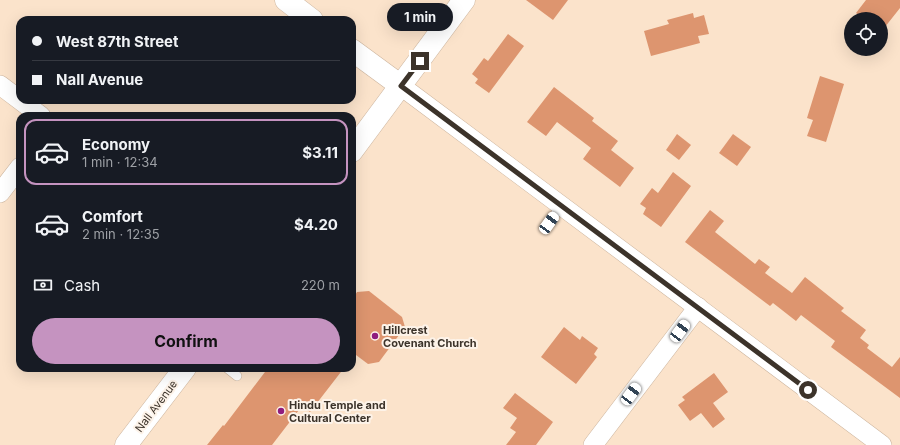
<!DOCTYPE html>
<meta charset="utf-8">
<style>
body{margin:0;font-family:Inter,sans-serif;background:#242831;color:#f1f3f6;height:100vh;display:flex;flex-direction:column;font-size:15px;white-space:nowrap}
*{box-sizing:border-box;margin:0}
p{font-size:13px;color:#9ea1a6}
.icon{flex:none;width:22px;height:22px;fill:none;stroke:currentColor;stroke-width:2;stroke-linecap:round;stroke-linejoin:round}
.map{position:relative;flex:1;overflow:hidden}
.side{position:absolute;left:16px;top:112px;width:340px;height:260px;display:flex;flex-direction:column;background:#171b24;border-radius:12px;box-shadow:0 4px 16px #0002}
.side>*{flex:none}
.guide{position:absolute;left:16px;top:16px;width:340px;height:88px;border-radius:12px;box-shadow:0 4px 16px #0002;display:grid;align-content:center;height:88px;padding:0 16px;background:#171b24}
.fabs{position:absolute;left:844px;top:12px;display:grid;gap:8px}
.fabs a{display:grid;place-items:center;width:44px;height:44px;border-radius:50%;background:#171b24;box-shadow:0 4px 16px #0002;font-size:20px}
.end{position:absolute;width:18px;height:18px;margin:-9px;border:5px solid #3c332a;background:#fff;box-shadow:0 0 0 2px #fff}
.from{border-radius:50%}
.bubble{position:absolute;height:28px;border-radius:14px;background:#171b24;box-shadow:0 4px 16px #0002;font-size:13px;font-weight:700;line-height:28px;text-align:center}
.car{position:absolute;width:12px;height:24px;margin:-12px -6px;border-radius:5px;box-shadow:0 0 3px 1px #0007;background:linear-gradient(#fff 24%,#345 0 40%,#fff 0 76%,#345 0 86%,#fff 0)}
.guide b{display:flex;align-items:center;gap:14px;height:38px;font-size:15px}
.guide b+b{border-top:1px solid #363941}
.guide i{width:10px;height:10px;background:#f1f3f6}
ul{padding:7px 0 0;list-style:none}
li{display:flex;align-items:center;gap:12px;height:66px;margin:0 8px 6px;padding:0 8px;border:2px solid transparent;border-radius:12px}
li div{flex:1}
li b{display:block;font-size:15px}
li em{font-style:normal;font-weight:700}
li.active{border-color:#c593c0}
li>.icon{width:36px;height:36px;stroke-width:1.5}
.pay{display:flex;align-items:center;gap:10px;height:44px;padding:0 16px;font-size:15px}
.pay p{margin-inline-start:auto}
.action{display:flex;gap:8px;margin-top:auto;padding:8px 16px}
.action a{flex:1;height:46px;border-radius:24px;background:#c593c0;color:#111;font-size:16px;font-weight:700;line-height:46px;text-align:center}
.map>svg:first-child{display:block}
.building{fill:#dd956f}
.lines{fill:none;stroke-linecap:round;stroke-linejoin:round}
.service-casing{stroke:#cdb59e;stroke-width:10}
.minor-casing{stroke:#cdb59e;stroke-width:20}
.tertiary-casing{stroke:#cdb59e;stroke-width:23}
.secondary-casing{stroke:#cdb59e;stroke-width:23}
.service{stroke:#fff;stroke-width:9}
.minor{stroke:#fff;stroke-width:19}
.tertiary{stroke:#fff;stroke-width:22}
.secondary{stroke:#fff;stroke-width:22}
.route{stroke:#3c332a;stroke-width:5}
.poi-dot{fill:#8f1d7e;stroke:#fdf3e9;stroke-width:1.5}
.labels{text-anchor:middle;stroke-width:4;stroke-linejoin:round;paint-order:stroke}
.poi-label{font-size:11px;font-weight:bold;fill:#3c332a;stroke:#fdf3e9;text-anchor:start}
.street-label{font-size:11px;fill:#3c332a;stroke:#fdf3e9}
</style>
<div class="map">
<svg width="900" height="445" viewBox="0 0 900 445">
<rect width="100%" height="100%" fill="#fbe3cb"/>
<!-- building -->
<g class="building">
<path d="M526,0H568L553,20Z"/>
<path d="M866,0H900V8L881,32V19H864L856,13Z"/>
<path d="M693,13L694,18L704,15L709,34L698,36L700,43L651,56L644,31L669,24L667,20Z"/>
<path d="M508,34L524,46L489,93L475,83L478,79L472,74L484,58L488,61Z"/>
<path d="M820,76L844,84L826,142L807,136L813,120L807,118Z"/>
<path d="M554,87L594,118L592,121L618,141L611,150L634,168L620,187L583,159L591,148L557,122L546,136L527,122Z"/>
<path d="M677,134L691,145L679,160L666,150Z"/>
<path d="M733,134L751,147L737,166L719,153Z"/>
<path d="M673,172L691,186L661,227L643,214L646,208L640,204L652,188L658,193Z"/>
<path d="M710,210L724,221L715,232L755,264L759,259L770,267L765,273L792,293L805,277L844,308L841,311L866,330L860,338L869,345L867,348L892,367L900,357V398L831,347L835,341L801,315L796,321L773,303L770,306L685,242Z"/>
<path d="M369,291L402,317L405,327L379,362L368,364L352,352V300L357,292Z"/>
<path d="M564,327L580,340L582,336L598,348L594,354L597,357L576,384L541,357Z"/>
<path d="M268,368H344L310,412L302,406L272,445H207L223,425L224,426Z"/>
<path d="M714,373L728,392L713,403L725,419L713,428L701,413L690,421L678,405L685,400L682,397Z"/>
<path d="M515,393L553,422L536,445H506L516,432L510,428L517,418L503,408Z"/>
</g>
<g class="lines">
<defs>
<g id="service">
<path d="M549,223L561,206"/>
<path d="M227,368L237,376"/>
</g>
<g id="minor">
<path d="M0,85L41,116"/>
<path d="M401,86L882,445"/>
<path d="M0,193L20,167"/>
<path d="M593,445L698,307"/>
</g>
<g id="tertiary">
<path d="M286,0L312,20"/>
<path d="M352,50L401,86"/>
</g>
<g id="secondary">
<path d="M352,151L464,0"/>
<path d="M126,445L185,368"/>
</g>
</defs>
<!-- service casing -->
<use href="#service" class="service-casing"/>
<!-- minor casing -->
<use href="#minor" class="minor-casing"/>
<!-- tertiary casing -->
<use href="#tertiary" class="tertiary-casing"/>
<!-- secondary casing -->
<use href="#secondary" class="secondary-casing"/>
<!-- service -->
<use href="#service" class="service"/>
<!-- minor -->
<use href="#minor" class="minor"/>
<!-- tertiary -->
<use href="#tertiary" class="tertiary"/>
<!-- secondary -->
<use href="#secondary" class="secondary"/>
</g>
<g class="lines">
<!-- route -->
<path class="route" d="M420,61L401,86L808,390"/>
</g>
<!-- markers -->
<g class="poi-dot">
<circle cx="375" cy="336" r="4"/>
<circle cx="281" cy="411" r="4"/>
</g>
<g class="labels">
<!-- poi labels -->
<g class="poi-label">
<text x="383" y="334">Hillcrest<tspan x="383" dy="13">Covenant Church</tspan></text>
<text x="289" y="409">Hindu Temple and<tspan x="289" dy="13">Cultural Center</tspan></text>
</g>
<!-- street labels -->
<g class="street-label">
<text transform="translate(156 406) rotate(-53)" y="4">Nall Avenue</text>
</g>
</g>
</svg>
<div class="fabs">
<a><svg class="icon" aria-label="locate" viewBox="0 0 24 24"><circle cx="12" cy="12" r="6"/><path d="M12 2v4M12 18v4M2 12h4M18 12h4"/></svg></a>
</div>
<i class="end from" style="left:808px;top:390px"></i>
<i class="end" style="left:420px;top:61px"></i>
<div class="bubble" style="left:387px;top:3px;width:66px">1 min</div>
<i class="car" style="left:549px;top:223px;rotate:36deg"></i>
<i class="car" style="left:680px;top:331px;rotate:37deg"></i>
<i class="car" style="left:631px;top:394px;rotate:37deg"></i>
<div class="guide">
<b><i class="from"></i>West 87th Street</b>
<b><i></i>Nall Avenue</b>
</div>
<section class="side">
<ul>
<li class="active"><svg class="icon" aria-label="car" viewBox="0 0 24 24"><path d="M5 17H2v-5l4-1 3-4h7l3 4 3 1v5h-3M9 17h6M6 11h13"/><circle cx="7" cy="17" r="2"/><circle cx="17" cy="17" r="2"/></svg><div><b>Economy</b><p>1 min · 12:34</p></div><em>$3.11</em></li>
<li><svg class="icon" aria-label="car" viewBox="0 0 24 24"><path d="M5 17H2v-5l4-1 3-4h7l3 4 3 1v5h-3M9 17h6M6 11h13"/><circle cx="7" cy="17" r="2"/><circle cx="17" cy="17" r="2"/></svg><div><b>Comfort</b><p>2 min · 12:35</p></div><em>$4.20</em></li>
</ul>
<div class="pay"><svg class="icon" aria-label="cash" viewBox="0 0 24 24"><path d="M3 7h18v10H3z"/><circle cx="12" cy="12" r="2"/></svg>Cash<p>220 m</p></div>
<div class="action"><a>Confirm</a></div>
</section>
</div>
